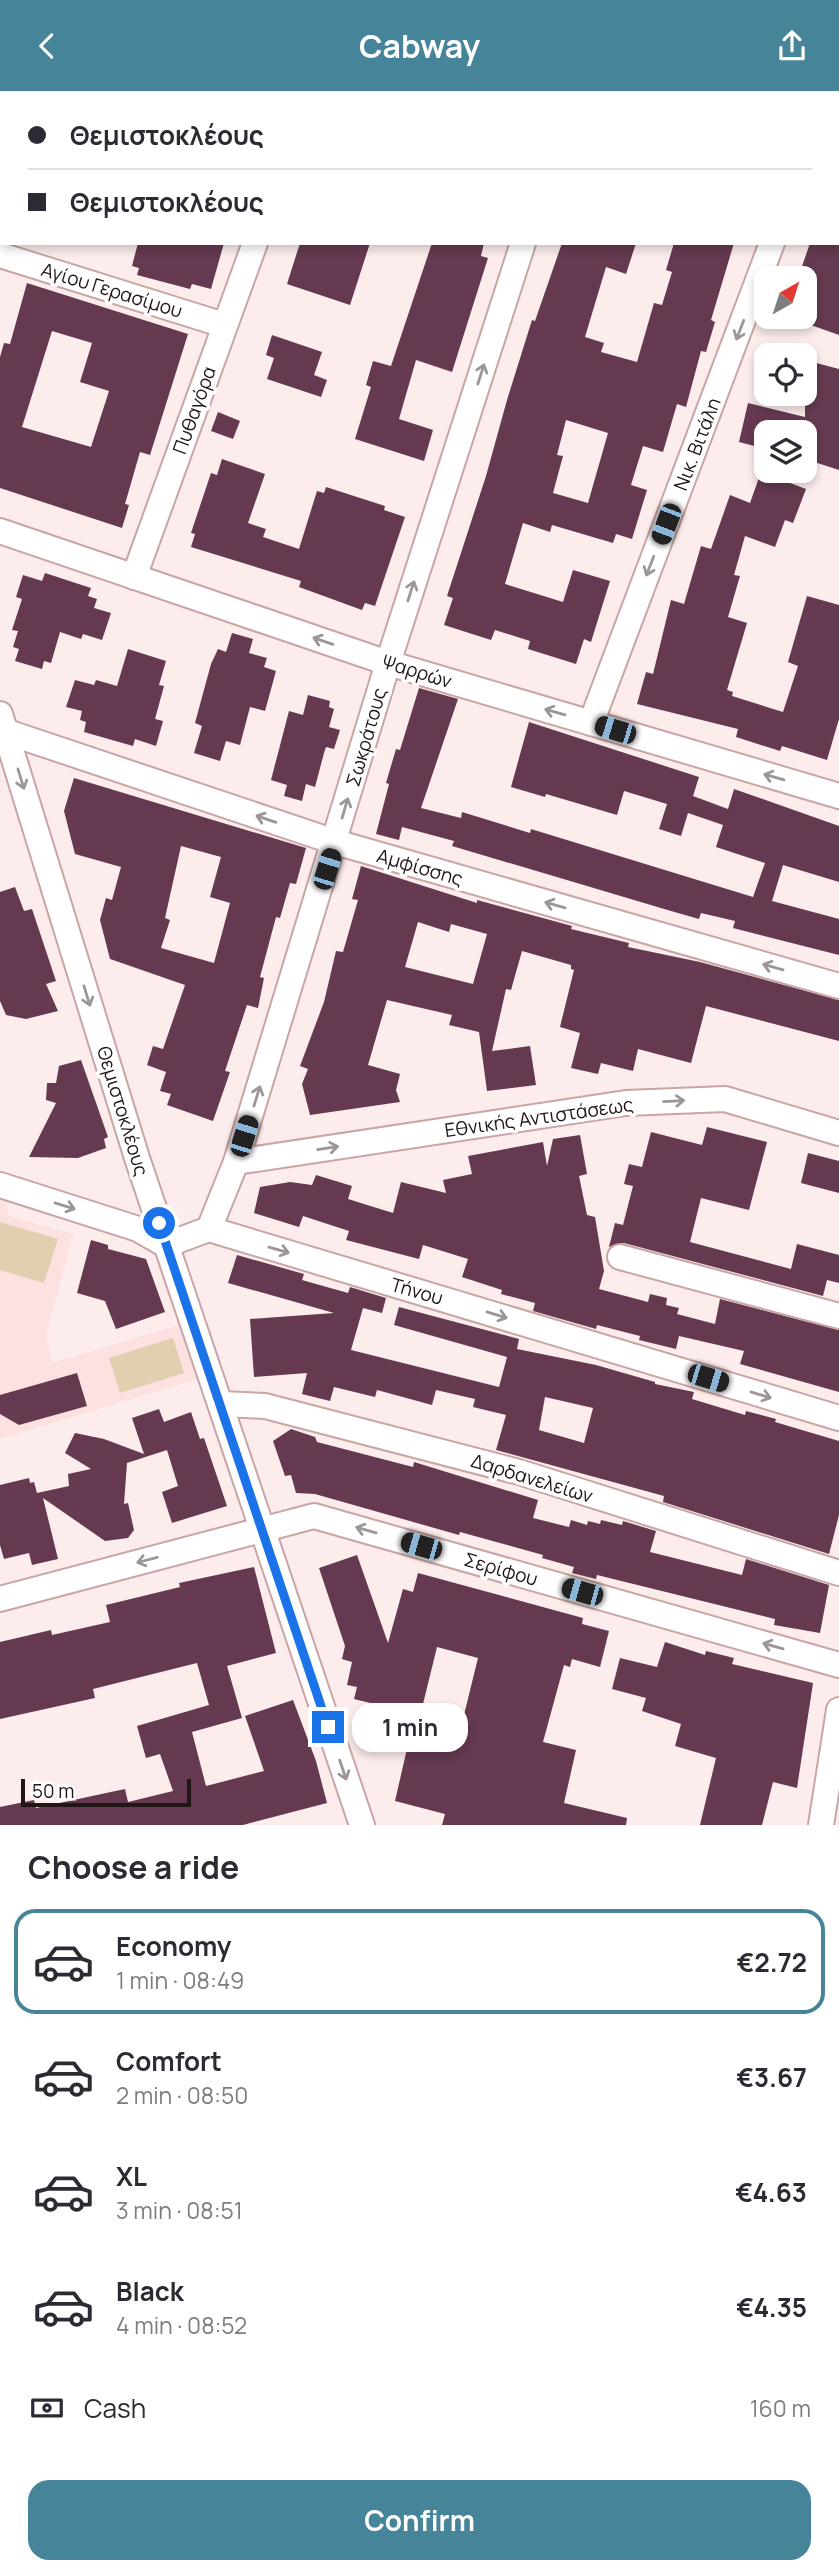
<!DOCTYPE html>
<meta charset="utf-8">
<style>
body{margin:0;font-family:Manrope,sans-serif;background:#f7f7f7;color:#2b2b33;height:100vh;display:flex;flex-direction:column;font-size:26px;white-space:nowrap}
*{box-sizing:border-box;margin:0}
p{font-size:23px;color:#7c7c81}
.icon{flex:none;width:38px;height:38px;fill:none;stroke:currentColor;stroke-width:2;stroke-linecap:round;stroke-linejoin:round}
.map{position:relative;height:1734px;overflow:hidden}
.details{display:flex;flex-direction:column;background:#fff;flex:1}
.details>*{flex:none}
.banner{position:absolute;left:0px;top:0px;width:840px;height:154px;box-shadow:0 4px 10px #0003;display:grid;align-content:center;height:154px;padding:0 28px;background:#fff}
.needle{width:46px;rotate:39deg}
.controls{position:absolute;left:754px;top:175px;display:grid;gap:14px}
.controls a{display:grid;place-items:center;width:63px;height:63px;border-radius:14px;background:#fff;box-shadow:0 4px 10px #0003;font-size:35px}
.scale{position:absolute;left:21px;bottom:18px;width:170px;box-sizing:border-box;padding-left:7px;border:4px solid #221515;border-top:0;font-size:19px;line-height:24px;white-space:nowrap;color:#221515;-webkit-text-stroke:5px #fff;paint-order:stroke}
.end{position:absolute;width:32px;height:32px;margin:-16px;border:9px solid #1a73e8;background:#fff;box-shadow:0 0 0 4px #fff}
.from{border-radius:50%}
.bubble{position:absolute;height:49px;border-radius:21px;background:#fff;box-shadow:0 4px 10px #0003;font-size:23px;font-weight:700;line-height:49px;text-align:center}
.car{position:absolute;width:21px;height:42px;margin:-21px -10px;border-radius:9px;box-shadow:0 0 5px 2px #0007;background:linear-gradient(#222 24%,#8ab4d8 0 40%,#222 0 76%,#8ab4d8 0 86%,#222 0)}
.banner b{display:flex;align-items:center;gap:24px;height:66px;font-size:26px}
.banner b+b{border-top:2px solid #e1e1e2}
.banner i{width:18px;height:18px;background:#2b2b33}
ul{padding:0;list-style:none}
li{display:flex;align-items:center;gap:21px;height:105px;margin:0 14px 10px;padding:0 14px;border:4px solid transparent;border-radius:21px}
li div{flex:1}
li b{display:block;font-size:26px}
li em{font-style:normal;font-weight:700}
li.selected{border-color:#468599}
li>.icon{width:63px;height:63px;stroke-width:1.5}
h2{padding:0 28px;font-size:32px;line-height:84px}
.pay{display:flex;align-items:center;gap:18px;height:77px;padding:0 28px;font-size:26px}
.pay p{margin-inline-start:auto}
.primary-button{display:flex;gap:14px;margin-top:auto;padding:14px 28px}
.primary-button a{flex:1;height:80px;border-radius:21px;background:#468599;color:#fff;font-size:28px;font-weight:700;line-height:80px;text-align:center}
header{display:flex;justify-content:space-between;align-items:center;height:91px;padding:0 28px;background:#468599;color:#fff;font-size:32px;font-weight:700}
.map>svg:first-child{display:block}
.built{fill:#fde1e1}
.green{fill:#e1cfb0}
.building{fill:#653a51;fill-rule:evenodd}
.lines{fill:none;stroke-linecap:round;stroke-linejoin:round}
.minor-casing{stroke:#c9a5a5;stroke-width:28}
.minor{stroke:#fff;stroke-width:24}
.oneway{stroke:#9c9696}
.route{stroke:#1a73e8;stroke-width:9}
.labels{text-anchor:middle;stroke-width:7;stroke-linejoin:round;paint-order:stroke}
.street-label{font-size:19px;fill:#221515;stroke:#fff}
</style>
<header><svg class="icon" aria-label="back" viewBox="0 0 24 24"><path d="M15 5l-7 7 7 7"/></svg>Cabway<svg class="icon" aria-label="share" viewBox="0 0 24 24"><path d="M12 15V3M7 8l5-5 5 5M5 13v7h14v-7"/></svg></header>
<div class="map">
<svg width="839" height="1734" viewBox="0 0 839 1734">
<rect width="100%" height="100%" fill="#fcecec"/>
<!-- built -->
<path class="built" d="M0,1110L5,1112L9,1125L73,1143L46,1244L52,1272L182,1233L201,1287L0,1348Z"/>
<!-- green -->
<g class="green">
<path d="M0,1131L58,1148L44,1192L0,1179Z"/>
<path d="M173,1247L184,1282L120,1302L109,1267Z"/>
</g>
<!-- building -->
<g class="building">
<path d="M138,152H224L211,198L192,193L190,198L137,184L139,177L132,175Z"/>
<path d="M300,152H370L350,214L287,193Z"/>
<path d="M432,152H484L481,165L488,167L452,281L416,269L399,328L433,339L424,370L355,348L371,296L366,294L373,270L391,275Z"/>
<path d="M562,152H636L626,183L606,176L585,246L604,252L601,261L637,271L654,212L662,214L672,181L666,179L674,152H734L711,229L715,231L706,261L701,260L686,316L677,313L663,361L643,355L631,394L647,399L632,448L616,443L613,452L552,434L550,441L523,432L505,493L563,511L573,479L610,490L591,551L584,548L576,573L528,558L530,550L495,539L491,549L444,534L453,507L447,505L486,385L507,309L532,229L535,230ZM566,329L608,342L588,412L553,402L563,365L557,364Z"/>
<path d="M810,152H839V244L805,232V187H798Z"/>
<path d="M27,192L188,243L150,364L140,361L125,413L129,414L122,437L0,397V266L4,252L10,253ZM52,240L92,252L80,291L109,300L91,356L22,336Z"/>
<path d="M272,244L322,261L314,284L327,289L321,306L267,288L274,267L266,264Z"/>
<path d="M805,269L839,278V379L805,368V341H766V358L739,351L748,312L805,326Z"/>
<path d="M218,321L240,330L233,348L211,340Z"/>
<path d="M222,368L265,383L248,432L266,438L263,446L299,458L317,400L324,402L326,396L385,415L384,419L405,426L375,515L365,512L362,519L299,496L301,490L191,456L195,443L191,442L211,382L217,384Z"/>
<path d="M761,381L806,398L793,432L785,429L775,456L745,445L734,484L740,485L728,526L747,532L727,599L733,601L732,605L783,621L798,575L788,571L807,505L839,514V628L827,669L782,655L780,660L736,646L738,638L637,613L646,581L653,583L671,509L684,513L701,455L711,458L730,404L750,412Z"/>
<path d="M45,482L91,497L88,505L97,508L94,517L111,522L102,549L83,543L81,548L60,541L51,572L44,570L42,578L15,570L19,558L13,556L18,540L12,539L22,508L16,506L23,484L42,490Z"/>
<path d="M232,542L253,548L249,562L267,567L264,576L276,580L265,620L250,616L240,654L226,650L220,670L194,662L202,635L195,632L211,573L218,558L226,561Z"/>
<path d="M128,558L166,570L159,594L164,595L155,628L163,630L156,655L135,648L133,655L84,641L86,631L80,629L82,620L66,616L75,589L94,594L96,589L117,595Z"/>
<path d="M419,597L458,608L421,717L461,727L462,721L530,742L531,738L753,806L765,772L716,756L723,734L688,722L681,745L659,738L667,713L624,700L617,724L546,703L545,706L511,696L529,631L699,686L693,705L728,718L734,698L839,735V791L783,774L772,810L839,828V864L733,837L735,830L701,822L699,828L671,820L452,755L454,750L402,736L399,749L376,743L389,693L386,692L396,658L400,659Z"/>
<path d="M308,604L330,610L329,616L334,618L329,636L340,639L334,658L326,656L324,662L315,696L306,693L302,710L284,705L287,694L271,689L289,620L303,624Z"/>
<path d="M74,687L306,757L296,793L290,792L280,827L276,826L260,886L264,887L258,917L247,914L225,980L230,981L213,1030L167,1014L171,1003L160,1000L166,981L147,974L153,955L163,958L185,894L110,868L100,829L106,807L112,809L121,776L75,763L64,720ZM181,755L221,766L210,806L230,812L214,872L161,857L170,829L165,827Z"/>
<path d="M361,775L477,812V809L572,835L571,838L629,852L628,856L700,871L839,909V950L706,915L691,972L638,958L633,980L601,972L598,983L571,977L580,942L560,936L574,879L571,878V874L522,860L511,899L506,898L492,960L530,955L536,994L487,1000L479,941L449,934L452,924L387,909L368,974L400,983L396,999L400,1011L310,1024L302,993L308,978L300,975L324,911L336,860L343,861L358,809L352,808ZM418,831L449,841L451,833L487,843L473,893L405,876Z"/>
<path d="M15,796L24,820L32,818L56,890L46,893L58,920L26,928L6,924L0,910V801Z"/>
<path d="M81,969L108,1046L104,1048L106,1057L78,1067L29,1066L56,1012L46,1009L47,992H56L59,975Z"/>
<path d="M707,1036L767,1051L749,1119L701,1107L690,1151L791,1178L797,1153L839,1164V1192L827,1189L823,1205L624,1152L609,1156L615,1132L623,1134L633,1095L624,1093L629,1073L642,1076L651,1041L702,1054Z"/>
<path d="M580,1044L587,1083L579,1085L587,1124L595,1126L604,1180L599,1198L648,1211L650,1203L667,1207L666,1214L679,1217L677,1223L715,1233L720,1208L839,1239V1301L740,1273L744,1260L679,1245L676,1258L639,1249L640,1245L597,1234L596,1238L533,1220L535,1212L501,1203L502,1199L462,1186L468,1168L423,1154L419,1168L346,1149L349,1140L303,1125L299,1136L254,1122L260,1096L290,1091L312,1094L316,1084L352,1095L348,1108L393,1122L401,1091L446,1102L443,1089L472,1083L468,1065L543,1051L547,1075L553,1048Z"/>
<path d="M808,1062L839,1070V1102L801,1092Z"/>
<path d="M91,1149L108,1154V1158L146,1168L165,1221L116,1238L105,1210L77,1202Z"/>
<path d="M237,1164L304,1183L302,1189L348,1202L350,1196L386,1207L382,1222L363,1217L351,1259L499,1296L507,1266L394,1234L399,1216L519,1248L517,1258L596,1274L655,1291V1293L694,1301L692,1308L745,1324L746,1320L776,1328L775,1331L839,1350V1424L829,1463L663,1411L664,1405L496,1359L506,1324L473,1316L475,1308L436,1299L432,1314L377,1299L375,1306L334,1296L330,1310L302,1303L307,1282L254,1286L250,1228L334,1222L228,1192ZM545,1306L593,1317L584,1352L539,1339Z"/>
<path d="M77,1282L87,1315L19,1334L0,1323V1304Z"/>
<path d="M159,1318L164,1331L191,1321L200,1348L204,1347L227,1415L172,1432L162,1401L178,1395L167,1359L127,1372L124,1413L128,1412L134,1439L128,1447L105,1450L43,1407L58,1468L32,1474L29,1462L4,1468L0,1454V1394L29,1387L30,1392L34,1391L37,1402L69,1395L68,1383L91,1378L65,1362L75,1342L104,1348L144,1363L132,1327Z"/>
<path d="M291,1338L315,1346L317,1351L413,1376L414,1371L538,1409L533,1427L569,1436L571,1429L587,1434L588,1430L600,1433L601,1429L622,1434L623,1430L656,1440L650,1461L742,1484L746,1468L829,1494L820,1542L774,1534L775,1528L597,1484L596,1488L572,1482L574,1476L542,1467L543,1464L460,1441L459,1444L315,1403L296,1402L291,1384L285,1385L273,1350Z"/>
<path d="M357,1464L388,1552L403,1498L413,1501L418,1482L583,1527L582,1533L609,1540L600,1576L572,1568L570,1576L564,1574L543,1651L576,1659L564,1712L627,1727L626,1734H442L445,1723L395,1710L415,1623L354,1608L357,1596L347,1594L352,1571L342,1568L345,1555L319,1477ZM437,1556L478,1567L463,1628L422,1617Z"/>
<path d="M254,1476L276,1562L227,1575L242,1627L192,1641L206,1695L264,1680L245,1625L293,1609L316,1670L327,1712L243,1734H0V1716L34,1709L36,1717L125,1698L128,1711L173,1700L160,1663L146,1667L137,1635L209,1614L197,1572L93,1598L95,1607L0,1628V1551L51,1539L52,1544L110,1531L106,1514L180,1496L179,1492Z"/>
<path d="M665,1551L705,1564L706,1560L734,1567L732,1573L813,1592L797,1697L773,1691L762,1734H700L716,1667L675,1655L681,1633L642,1620L646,1607L612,1598L620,1567L657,1576Z"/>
</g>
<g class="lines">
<defs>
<g id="minor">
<path d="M478,0L484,2"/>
<path d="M639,0L645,2"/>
<path d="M41,2V0"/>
<path d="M312,2V0"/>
<path d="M571,2L572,0"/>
<path d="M825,2V0"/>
<path d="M838,61H839"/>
<path d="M0,138L2,132"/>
<path d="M0,164L224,234"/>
<path d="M0,440L388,572L839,705"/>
<path d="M134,486L255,152"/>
<path d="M0,623L137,1067L362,1734"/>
<path d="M591,632L772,152"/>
<path d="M7,641L335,751L839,895"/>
<path d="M236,1071L626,1012L725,1008L839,1042"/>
<path d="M0,1094L138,1138L166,1154L209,1138L839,1327"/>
<path d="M209,1138L236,1071L388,572L523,152"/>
<path d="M620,1166L839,1225"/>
<path d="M220,1313L265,1315L519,1381L839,1482"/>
<path d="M0,1508L314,1425L839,1574"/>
<path d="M821,1734L839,1619"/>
</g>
</defs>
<!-- minor casing -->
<use href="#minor" class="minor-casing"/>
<!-- minor -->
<use href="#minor" class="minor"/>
</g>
<!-- one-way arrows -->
<defs><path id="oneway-shaft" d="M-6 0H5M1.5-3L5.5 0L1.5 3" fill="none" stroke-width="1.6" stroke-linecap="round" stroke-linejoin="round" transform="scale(1.75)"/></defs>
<g class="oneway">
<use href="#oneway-shaft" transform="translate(740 239) rotate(111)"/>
<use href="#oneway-shaft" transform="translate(481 283) rotate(-72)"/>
<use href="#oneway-shaft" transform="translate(650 475) rotate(111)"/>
<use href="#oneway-shaft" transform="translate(411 500) rotate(-72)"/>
<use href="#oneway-shaft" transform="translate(323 550) rotate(-161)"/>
<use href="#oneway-shaft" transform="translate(555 621) rotate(-164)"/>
<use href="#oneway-shaft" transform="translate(774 686) rotate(-164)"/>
<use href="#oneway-shaft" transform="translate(21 688) rotate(73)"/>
<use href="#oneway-shaft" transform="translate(345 717) rotate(-74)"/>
<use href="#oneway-shaft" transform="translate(266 728) rotate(-161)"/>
<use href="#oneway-shaft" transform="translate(555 814) rotate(-164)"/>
<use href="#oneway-shaft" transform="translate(773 876) rotate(-164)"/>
<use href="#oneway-shaft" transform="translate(87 905) rotate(73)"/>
<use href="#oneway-shaft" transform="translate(257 1005) rotate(-73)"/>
<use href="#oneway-shaft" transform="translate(674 1010) rotate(-3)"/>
<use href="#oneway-shaft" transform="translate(328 1057) rotate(-9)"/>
<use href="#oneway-shaft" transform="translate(65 1115) rotate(17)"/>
<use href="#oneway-shaft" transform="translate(279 1159) rotate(16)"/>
<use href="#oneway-shaft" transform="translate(497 1224) rotate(17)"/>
<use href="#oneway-shaft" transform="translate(761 1304) rotate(17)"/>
<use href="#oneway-shaft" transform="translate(366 1439) rotate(-164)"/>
<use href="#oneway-shaft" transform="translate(147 1469) rotate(165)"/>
<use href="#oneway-shaft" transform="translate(773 1555) rotate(-164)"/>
<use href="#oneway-shaft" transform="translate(343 1679) rotate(71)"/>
</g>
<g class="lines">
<!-- route -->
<path class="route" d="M159,1132L328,1636"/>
</g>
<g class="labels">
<!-- street labels -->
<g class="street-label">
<text transform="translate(112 199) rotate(17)" y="7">Αγίου Γερασίμου</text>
<text transform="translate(194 319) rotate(-70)" y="7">Πυθαγόρα</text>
<text transform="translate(697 353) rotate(-69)" y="7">Νικ. Βιτάλη</text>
<text transform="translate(417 580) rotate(17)" y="7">Ψαρρών</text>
<text transform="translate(366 646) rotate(-74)" y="7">Σωκράτους</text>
<text transform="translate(420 776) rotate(16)" y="7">Αμφίσσης</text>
<text transform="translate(123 1020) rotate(73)" y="7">Θεμιστοκλέους</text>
<text transform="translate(539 1026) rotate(-8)" y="7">Εθνικής Αντιστάσεως</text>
<text transform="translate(417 1200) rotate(16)" y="7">Τήνου</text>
<text transform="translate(532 1387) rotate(17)" y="7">Δαρδανελείων</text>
<text transform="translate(501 1478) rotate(16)" y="7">Σερίφου</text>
</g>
</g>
</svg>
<div class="controls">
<a><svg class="needle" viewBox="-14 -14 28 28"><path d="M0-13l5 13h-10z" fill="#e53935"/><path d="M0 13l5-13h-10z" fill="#7c7c81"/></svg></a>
<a><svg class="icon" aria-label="locate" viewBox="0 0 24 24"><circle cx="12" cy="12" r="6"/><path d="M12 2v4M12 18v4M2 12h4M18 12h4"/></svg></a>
<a><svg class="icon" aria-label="layers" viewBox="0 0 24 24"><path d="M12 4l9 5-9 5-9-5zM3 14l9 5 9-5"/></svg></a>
</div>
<div class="scale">50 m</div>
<i class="end from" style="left:159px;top:1132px"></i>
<i class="end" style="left:328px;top:1636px"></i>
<div class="bubble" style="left:352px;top:1612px;width:116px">1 min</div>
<i class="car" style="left:666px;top:433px;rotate:201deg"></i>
<i class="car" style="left:615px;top:639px;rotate:287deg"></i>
<i class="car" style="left:327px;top:778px;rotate:17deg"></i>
<i class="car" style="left:244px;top:1045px;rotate:17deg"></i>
<i class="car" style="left:708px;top:1287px;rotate:107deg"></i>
<i class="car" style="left:421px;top:1455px;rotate:286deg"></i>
<i class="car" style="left:582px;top:1501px;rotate:286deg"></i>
<div class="banner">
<b><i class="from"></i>Θεμιστοκλέους</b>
<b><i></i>Θεμιστοκλέους</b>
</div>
</div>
<section class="details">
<h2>Choose a ride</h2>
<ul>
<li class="selected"><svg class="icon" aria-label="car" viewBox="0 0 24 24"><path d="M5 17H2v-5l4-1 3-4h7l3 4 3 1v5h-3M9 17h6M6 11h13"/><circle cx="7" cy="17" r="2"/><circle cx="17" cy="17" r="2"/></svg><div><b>Economy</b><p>1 min · 08:49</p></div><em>€2.72</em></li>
<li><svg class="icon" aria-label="car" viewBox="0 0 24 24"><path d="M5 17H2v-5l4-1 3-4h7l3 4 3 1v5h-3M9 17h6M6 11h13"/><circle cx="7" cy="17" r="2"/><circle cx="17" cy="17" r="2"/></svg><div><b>Comfort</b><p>2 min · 08:50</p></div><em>€3.67</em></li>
<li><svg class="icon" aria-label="car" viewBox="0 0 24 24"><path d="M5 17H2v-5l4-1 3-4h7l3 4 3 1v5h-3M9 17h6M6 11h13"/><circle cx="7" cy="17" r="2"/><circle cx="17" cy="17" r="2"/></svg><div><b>XL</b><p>3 min · 08:51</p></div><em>€4.63</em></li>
<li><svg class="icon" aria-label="car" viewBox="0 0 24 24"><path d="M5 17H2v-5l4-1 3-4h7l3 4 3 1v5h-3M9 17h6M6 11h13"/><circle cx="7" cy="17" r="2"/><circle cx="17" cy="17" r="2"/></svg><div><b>Black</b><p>4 min · 08:52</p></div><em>€4.35</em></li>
</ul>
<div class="pay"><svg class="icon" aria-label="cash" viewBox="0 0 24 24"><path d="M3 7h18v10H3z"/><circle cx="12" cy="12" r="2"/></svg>Cash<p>160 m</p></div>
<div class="primary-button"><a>Confirm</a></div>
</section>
